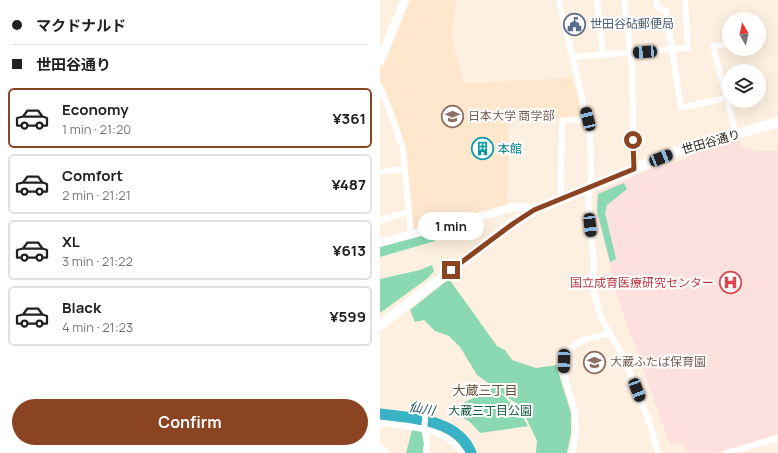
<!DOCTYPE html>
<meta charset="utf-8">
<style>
body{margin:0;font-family:Manrope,"Noto Sans JP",sans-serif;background:#f6f6f6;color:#202124;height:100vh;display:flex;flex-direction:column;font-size:15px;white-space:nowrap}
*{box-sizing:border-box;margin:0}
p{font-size:13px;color:#757577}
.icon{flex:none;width:22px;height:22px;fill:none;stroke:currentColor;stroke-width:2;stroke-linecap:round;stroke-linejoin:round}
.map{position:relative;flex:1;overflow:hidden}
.side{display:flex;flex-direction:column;background:#fff;width:380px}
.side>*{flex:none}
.top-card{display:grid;align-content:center;height:88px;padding:0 12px;background:#fff}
.needle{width:26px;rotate:351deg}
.controls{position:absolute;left:342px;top:12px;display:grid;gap:8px}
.controls a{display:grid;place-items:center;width:44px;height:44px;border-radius:50%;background:#fff;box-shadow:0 4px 16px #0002;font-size:20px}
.end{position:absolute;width:18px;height:18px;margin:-9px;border:5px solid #8b4421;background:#fff;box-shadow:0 0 0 2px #fff}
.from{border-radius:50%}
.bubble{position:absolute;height:28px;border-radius:14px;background:#fff;box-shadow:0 4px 16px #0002;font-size:13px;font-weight:700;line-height:28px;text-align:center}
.car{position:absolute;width:12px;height:24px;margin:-12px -6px;border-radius:5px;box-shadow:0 0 3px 1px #0007;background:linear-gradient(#222 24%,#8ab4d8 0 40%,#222 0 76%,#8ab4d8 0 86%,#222 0)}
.top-card b{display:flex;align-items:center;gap:14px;height:38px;font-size:15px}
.top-card b+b{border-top:1px solid #e0e0e0}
.top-card i{width:10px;height:10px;background:#202124}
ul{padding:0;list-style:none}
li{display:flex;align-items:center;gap:12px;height:60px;margin:0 8px 6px;padding:0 4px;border:2px solid #e0e0e0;border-radius:6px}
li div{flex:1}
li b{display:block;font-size:15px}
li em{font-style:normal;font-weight:700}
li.on{border-color:#8b4421}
li>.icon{width:36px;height:36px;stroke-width:1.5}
.button{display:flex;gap:8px;margin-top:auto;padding:8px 12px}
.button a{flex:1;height:46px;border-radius:24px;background:#8b4421;color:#fff;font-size:16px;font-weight:700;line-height:46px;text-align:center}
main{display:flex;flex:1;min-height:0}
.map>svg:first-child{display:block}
.built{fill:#ffe7ce}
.medical{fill:#fce1de}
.green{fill:#8ad9b2}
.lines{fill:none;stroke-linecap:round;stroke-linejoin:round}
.river{stroke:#39b2c6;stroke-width:11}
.minor{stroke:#fff;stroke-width:6}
.tertiary{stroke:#fff;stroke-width:8}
.secondary{stroke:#fff;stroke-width:9}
.primary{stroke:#fff;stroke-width:10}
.route{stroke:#8b4421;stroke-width:5}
.labels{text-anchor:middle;stroke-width:4;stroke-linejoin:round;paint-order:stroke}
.service-label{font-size:12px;fill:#4e5e75;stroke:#fff;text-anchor:start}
.education-label{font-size:12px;fill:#785e54;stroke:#fff;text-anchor:start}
.street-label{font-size:12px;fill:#261e14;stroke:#fff}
.culture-label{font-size:12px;fill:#0d838f;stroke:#fff;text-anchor:start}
.health-label{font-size:12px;fill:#be3a42;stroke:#fff;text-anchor:end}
.park-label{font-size:12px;fill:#155a3e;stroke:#fff}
.neighbourhood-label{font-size:13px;fill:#64503a;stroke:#fff}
.water-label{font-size:13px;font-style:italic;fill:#21535c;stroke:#fff}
</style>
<main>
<section class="side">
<div class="top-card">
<b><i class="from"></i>マクドナルド</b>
<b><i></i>世田谷通り</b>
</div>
<ul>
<li class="on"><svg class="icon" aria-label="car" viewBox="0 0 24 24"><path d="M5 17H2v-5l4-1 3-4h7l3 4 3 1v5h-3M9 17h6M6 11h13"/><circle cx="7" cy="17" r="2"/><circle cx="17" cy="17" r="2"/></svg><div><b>Economy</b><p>1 min · 21:20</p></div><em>¥361</em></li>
<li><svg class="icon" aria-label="car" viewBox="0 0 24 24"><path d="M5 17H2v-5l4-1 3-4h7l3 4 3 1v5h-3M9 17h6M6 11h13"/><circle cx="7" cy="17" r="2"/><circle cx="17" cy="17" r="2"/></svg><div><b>Comfort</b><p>2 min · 21:21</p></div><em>¥487</em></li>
<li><svg class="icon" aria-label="car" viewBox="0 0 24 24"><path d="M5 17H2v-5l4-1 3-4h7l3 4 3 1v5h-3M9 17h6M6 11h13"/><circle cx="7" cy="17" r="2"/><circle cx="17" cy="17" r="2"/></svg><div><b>XL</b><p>3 min · 21:22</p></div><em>¥613</em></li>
<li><svg class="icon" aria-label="car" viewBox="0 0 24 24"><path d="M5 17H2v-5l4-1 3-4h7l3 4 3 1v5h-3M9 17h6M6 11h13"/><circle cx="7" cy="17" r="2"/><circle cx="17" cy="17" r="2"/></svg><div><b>Black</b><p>4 min · 21:23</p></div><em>¥599</em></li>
</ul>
<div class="button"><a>Confirm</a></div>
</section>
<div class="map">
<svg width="398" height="453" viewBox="0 0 398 453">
<rect width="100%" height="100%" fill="#fef0e0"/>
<!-- built -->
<path class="built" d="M29,0H76L72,40L84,83L192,78L202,116L170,118L129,115L127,206L33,232L25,149L19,125L0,82V65Z"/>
<!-- medical -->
<path class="medical" d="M360,140L363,148L382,151H398V434L335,453H307L304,442L290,445L236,293L216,206V193L278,166L288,165L305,159L312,154Z"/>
<!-- green -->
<g class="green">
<path d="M244,183L247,189L227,205L225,213L236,259L230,262L217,211L218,194Z"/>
<path d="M51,233L55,241L0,257V247Z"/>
<path d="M52,265L54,271L48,278L0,313V279L40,270Z"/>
<path d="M69,279L117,346L125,350L132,360L156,368L176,365L191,413V434L187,453H156L157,441L141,407L119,391L141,414L148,426L100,433L90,422L70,410L114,387L97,375L80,347L69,336L55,331L44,320L35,322L30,310Z"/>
<path d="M32,430L42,431L44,443L43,453H26Z"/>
</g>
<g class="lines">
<!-- river -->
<path class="river" d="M0,414C31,418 78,419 91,453"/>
<!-- minor -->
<g class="minor">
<path d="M179,0L210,132L211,180L208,200L214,264L212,284L214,294L221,317L245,360L271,427L278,453"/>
<path d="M217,0L223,55"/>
<path d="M244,0L252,67L254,169"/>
<path d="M276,0L277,7L286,11L301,108L346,98"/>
<path d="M349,44L333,46L354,128V135"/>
<path d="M192,57L308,48L305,0"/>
<path d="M0,87L7,103L23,149L31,235"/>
<path d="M0,172L25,169"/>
<path d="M182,199L181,193L182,121L208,119"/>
<path d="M0,220L29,212"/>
<path d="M0,423C29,427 64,426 82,453"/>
<path d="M0,448L7,453"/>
<path d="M46,453L47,443L44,429L46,411"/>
<path d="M192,453C196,440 197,427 195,413C191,390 170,357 200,342C209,337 220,336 230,333"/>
<path d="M347,453L398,438"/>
</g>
<!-- tertiary -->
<path class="tertiary" d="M0,243L134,207H145L154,210"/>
<!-- secondary -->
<path class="secondary" d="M0,61L25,0"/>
<!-- primary -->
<path class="primary" d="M0,325L133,223L154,210L293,153L398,122"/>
</g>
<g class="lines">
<!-- route -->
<path class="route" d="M71,270L134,223L154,210L254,169L253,140"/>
</g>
<!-- icons -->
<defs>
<symbol id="civic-ring" viewBox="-11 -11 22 22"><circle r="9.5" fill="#fff" stroke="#5c6f8a" stroke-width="1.5"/><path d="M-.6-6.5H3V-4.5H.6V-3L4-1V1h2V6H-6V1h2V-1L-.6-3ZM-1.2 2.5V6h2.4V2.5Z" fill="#5c6f8a"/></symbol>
<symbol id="university-ring" viewBox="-11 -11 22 22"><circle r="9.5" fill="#fff" stroke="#8d6e63" stroke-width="1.5"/><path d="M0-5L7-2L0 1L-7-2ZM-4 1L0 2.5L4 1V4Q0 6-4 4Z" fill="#8d6e63"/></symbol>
<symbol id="building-ring" viewBox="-11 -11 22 22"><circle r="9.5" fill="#fff" stroke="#0f9aa8" stroke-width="1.5"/><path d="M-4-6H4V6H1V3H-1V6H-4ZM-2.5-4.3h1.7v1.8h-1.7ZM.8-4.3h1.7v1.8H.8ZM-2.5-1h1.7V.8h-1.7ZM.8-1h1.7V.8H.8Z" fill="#0f9aa8"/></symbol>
<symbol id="hospital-ring" viewBox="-11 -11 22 22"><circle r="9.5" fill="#fff" stroke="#e0444e" stroke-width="1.5"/><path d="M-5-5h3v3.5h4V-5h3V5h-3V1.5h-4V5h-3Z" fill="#e0444e"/></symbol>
<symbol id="school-ring" viewBox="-11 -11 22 22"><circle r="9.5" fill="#fff" stroke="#8d6e63" stroke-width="1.5"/><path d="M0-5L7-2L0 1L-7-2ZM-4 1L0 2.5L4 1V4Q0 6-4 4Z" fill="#8d6e63"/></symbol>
</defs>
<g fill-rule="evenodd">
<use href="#civic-ring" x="182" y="12" width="25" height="25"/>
<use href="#university-ring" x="60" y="104" width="25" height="25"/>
<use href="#building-ring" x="90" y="136" width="25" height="25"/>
<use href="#hospital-ring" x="338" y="270" width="25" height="25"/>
<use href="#school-ring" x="202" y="350" width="25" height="25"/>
</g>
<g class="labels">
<!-- service labels -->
<g class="service-label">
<text x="210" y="28">世田谷砧郵便局</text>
</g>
<!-- education labels -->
<g class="education-label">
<text x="88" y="120">日本大学 商学部</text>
<text x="230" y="366">大蔵ふたば保育園</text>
</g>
<!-- street labels -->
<g class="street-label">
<text transform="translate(331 142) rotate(-16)" y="4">世田谷通り</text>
</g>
<!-- culture labels -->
<g class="culture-label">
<text x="118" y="153">本館</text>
</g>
<!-- health labels -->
<g class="health-label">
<text x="334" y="287">国立成育医療研究センター</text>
</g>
<!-- park labels -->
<g class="park-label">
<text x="110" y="415">大蔵三丁目公園</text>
</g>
<!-- neighbourhood labels -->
<g class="neighbourhood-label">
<text x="105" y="395">大蔵三丁目</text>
</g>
<!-- water labels -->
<g class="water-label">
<text transform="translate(42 408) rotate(10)" y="5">仙川</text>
</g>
</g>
</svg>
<div class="controls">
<a><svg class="needle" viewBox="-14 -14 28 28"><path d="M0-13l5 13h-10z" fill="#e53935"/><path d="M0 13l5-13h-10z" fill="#757577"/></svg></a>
<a><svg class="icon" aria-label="layers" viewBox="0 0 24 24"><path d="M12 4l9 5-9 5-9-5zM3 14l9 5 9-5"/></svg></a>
</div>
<i class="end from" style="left:253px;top:140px"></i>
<i class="end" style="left:71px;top:270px"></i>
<div class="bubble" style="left:38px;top:212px;width:66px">1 min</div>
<i class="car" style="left:265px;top:52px;rotate:266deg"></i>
<i class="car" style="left:208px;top:119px;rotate:346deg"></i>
<i class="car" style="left:281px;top:158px;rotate:68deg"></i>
<i class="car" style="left:210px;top:225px;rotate:174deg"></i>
<i class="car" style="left:184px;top:361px;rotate:182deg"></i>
<i class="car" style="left:257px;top:390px;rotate:159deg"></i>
</div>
</main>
